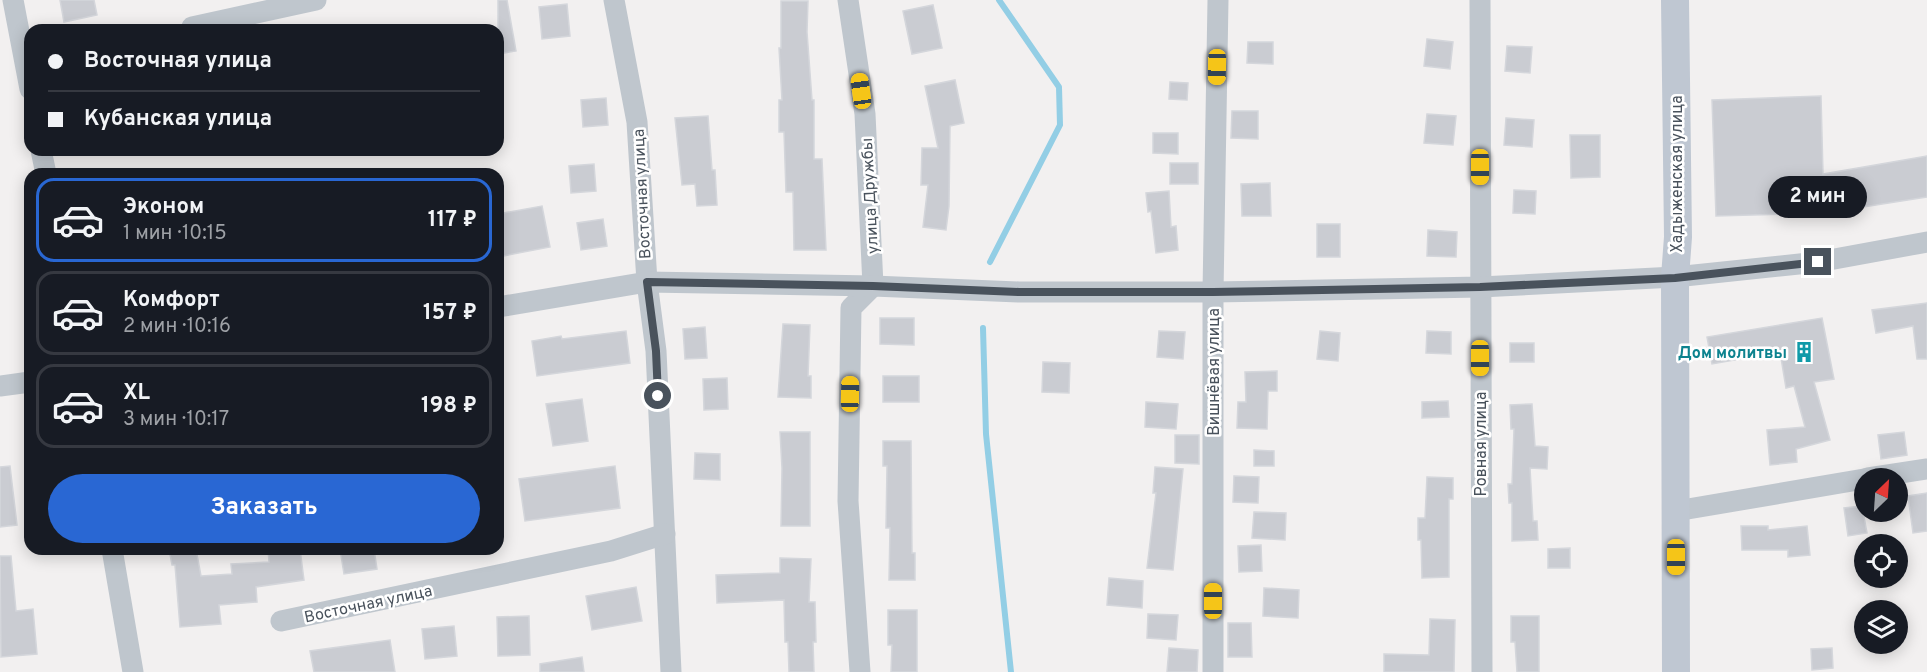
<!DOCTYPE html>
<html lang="ru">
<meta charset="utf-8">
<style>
body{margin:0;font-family:Overpass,sans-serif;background:#20242c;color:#f1f3f6;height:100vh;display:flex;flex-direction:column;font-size:22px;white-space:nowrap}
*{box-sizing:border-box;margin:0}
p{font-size:20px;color:#9ea1a6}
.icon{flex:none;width:33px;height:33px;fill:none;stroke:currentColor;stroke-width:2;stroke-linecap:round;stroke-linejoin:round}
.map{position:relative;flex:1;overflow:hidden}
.panel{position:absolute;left:24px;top:168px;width:480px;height:387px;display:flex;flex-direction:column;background:#171b24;border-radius:18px;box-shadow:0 3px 15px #0003}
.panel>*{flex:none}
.hud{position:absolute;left:24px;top:24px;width:480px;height:132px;border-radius:18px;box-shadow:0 3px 15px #0003;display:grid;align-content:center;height:132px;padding:0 24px;background:#171b24}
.needle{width:39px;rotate:25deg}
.controls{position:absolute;left:1854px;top:468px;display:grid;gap:12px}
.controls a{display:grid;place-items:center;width:54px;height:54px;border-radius:50%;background:#171b24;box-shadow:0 3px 15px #0003;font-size:30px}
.end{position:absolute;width:27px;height:27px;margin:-14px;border:8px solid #49525c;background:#fff;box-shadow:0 0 0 3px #fff}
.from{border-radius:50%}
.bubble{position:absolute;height:42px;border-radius:21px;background:#171b24;box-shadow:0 3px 15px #0003;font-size:20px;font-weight:700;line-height:42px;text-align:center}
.car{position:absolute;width:18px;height:36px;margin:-18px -9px;border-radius:8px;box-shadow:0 0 4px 2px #0007;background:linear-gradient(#f5c518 24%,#345 0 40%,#f5c518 0 76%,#345 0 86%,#f5c518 0)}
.hud b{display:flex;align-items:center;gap:21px;height:57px;font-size:22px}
.hud b+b{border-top:2px solid #363941}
.hud i{width:15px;height:15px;background:#f1f3f6}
ul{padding:10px 0 0;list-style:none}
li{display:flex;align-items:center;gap:18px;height:84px;margin:0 12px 9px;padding:0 12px;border:3px solid #363941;border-radius:18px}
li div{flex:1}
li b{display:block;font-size:22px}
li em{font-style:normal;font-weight:700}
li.on{border-color:#2967d3}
li>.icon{width:54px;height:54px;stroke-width:1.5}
.primary-button{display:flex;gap:12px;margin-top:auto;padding:12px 24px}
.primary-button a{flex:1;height:69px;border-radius:36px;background:#2967d3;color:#fff;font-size:24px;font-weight:700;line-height:69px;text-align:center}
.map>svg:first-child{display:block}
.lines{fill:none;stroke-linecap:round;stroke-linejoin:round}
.stream{stroke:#93cee5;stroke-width:6}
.building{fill:#caccd2;stroke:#d4d6db;stroke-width:1.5}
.minor{stroke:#bfc6cd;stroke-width:21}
.secondary{stroke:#bfc7d2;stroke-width:28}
.route{stroke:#49525c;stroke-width:8}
.labels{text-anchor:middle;stroke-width:5;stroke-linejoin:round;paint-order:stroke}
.street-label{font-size:16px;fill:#49525c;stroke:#fff}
.culture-label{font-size:16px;font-weight:bold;fill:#0d838f;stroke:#fff;text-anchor:end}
</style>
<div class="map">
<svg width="1927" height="672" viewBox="0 0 1927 672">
<rect width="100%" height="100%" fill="#f2f0f0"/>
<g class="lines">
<!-- stream -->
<g class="stream">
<path d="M990,262L1060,125L1059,87L999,0"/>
<path d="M983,328L986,434L1011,672"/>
</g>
</g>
<!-- building -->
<g class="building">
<path d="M60,0H94L97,15L64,22Z"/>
<path d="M498,0H507L516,51L498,54Z"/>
<path d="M781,1H808L807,32L812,100H814V159H822L826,250H794L793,192H786L784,132H779V100H782L779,48H781Z"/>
<path d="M567,4L570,36L542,39L539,7Z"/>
<path d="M933,5L942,48L912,54L903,11Z"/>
<path d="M1427,39L1453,42L1450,69L1424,66Z"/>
<path d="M1248,42H1273V64L1247,63Z"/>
<path d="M1507,46L1532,47L1530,73L1505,71Z"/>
<path d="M955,80L964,123L950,126L949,206L946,230L923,227L928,185H921L922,148H938L925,86Z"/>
<path d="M1170,82L1188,83L1187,100L1169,99Z"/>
<path d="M1821,96L1823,174L1927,156V197L1825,213L1716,216L1712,100Z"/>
<path d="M606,98L608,125L583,127L581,100Z"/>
<path d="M1232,111H1258V139L1231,138Z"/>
<path d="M1427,114L1456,116L1453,145L1424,143Z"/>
<path d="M708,116L712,170H715L717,205L697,206L695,184L682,185L675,118Z"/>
<path d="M1506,118L1534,120L1532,147L1504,145Z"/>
<path d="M1153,133H1178V154L1153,153Z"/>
<path d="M1570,135H1600V177L1571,178Z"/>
<rect x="1170" y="163" width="28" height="21"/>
<path d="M594,164L596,191L571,193L569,166Z"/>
<path d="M1270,183L1271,216H1242L1241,184Z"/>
<path d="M1514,190L1536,191L1535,214L1513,213Z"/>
<path d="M1169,191L1171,227L1176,226L1178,250L1156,253L1151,211L1148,212L1146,193Z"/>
<path d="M542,206L550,247L498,257V214Z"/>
<path d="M603,219L607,246L581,250L577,223Z"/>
<rect x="1317" y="224" width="23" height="33"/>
<path d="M1428,230L1457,232L1456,257L1427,256Z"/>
<path d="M1927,303V359H1917L1913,326L1876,333L1872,310Z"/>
<path d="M880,318H914V345L880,344Z"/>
<path d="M1822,318L1834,379L1814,382L1830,440L1796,449L1797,462L1770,465L1767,430L1805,427L1794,386L1786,388L1780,352L1712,364L1707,337Z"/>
<path d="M783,324L810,325L808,376H811V398L778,397Z"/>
<path d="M705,327L707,358L685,359L683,329Z"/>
<path d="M626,331L630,363L537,376L532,341L561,336L562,339Z"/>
<path d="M1159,331L1185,332L1183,359L1157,357Z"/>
<path d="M1320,331L1340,333L1338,361L1317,359Z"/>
<path d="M1427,331L1451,332V354L1426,353Z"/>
<rect x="1510" y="343" width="24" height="19"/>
<path d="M1043,362L1070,363L1069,393L1042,392Z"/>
<path d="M1277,371V391H1268L1267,429L1237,428L1238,402H1246L1245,372Z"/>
<rect x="883" y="376" width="36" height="26"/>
<path d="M727,378L728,409L704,410L703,379Z"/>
<path d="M582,399L588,441L553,446L546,404Z"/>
<path d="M1448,401L1449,417L1422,418V402Z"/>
<path d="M1146,402L1178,404L1176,429L1145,427Z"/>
<path d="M1532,404L1535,446L1548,447L1547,469L1530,468L1533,521H1537L1538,540L1512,541V503H1509L1508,484H1512L1514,429H1511L1510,405Z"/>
<path d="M780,432H810V526H781L782,468Z"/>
<path d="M1904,432L1907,455L1881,459L1878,435Z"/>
<path d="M1175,435H1199V464L1175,463Z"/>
<path d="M883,441H911L912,553H915V580H889L890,528H886L887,466H883Z"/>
<path d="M1254,450L1274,451V466H1254Z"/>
<path d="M695,453L720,454V480L694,479Z"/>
<path d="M10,466L17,525L0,527V467Z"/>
<path d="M615,466L620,508L525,521L519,479Z"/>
<path d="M1155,467L1183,469L1173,570L1147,568L1156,493H1153Z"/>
<path d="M1234,476L1259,477L1258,503L1233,502Z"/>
<path d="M1427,477L1453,478V499H1449V577L1422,578L1421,540H1418V518H1425Z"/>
<path d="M1927,493V531L1913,533L1908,496Z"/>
<path d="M1862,506L1867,533L1848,536L1844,508Z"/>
<path d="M1254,512L1286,513L1285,540L1252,538Z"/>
<path d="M1741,526H1768V530L1807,526L1810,555L1788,557V550H1742Z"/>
<path d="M1261,545L1262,571L1239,572L1238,546Z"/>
<path d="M1570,548V568H1548V549Z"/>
<path d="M169,549H196L201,576L232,574L231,564L269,562L268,549H300L304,580L256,587L257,602L219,605L221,624L180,627L175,565H172Z"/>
<path d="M340,549H374L377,569L344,574Z"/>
<path d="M0,556H11L16,611L33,609L37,654L1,657Z"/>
<path d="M780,558L811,559L809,602H815L816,642H813L814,672H789L788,642H785L784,600L717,603L716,575L780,573Z"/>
<path d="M1109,578L1143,581L1142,608L1107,605Z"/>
<path d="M636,587L642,621L592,630L586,596Z"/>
<path d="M1264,588L1299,590L1298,618L1263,616Z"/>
<path d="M888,610H917V672H891L892,645H888Z"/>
<path d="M1148,614L1178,615L1176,640L1147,638Z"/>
<path d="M529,616L530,655L498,656L497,617Z"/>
<path d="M1511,616H1539V672H1517L1515,642H1511Z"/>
<path d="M1430,619L1455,620L1454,672H1384V654L1429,655Z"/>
<path d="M1228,623H1251L1252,657H1228Z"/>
<path d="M454,626L457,656L425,659L422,629Z"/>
<path d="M390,640L395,672H314L310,651Z"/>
<path d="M1169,648L1198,650L1197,672H1167Z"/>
<path d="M1832,648L1833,668L1812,670L1811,649Z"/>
<path d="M582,657L584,672H540V664Z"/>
</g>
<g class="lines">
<!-- minor -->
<g class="minor">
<path d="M13,0L30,89"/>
<path d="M614,0L637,122L647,282L656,351L671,672"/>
<path d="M848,0L865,114L873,286L851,308L848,501L860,672"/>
<path d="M1480,0L1482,672"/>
<path d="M192,27L316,0"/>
<path d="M41,150L46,174"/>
<path d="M498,307L647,282L873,286L1019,292H1213L1480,287L1675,277L1818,262L1927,242"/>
<path d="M0,386L30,382"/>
<path d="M1868,478L1927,469"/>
<path d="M1676,511L1864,479"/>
<path d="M112,549L133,672"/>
<path d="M281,621L611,551L665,534"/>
<path d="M1213,672V292L1218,0"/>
</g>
<!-- secondary -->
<path class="secondary" d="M1675,0L1678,237L1675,277L1676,672"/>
</g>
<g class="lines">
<!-- route -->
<path class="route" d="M658,396L656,351L647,282L873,286L1019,292H1213L1480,287L1675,278L1818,262"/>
</g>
<!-- icons -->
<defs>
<symbol id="building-bare" viewBox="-9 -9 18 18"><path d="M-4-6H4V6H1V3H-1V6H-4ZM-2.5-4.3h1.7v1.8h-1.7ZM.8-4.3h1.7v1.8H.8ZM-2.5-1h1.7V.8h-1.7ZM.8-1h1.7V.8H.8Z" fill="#0f9aa8" stroke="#fff" stroke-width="2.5" paint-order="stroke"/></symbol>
</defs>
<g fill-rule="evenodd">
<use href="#building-bare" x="1789" y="337" width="30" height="30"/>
</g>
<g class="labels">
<!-- street labels -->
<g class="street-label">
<text transform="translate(1676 174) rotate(-90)" y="6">Хадыженская улица</text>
<text transform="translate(641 194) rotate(-93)" y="6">Восточная улица</text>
<text transform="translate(869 196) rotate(-93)" y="6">улица Дружбы</text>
<text transform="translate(1213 372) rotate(-90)" y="6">Вишнёвая улица</text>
<text transform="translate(1480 444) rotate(-90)" y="6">Ровная улица</text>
<text transform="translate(368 603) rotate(-12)" y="6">Восточная улица</text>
</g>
<!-- culture labels -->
<g class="culture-label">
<text x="1787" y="358">Дом молитвы</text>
</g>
</g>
</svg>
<div class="controls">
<a><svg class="needle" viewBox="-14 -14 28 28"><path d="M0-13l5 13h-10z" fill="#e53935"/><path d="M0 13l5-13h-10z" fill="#9ea1a6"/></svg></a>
<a><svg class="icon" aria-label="locate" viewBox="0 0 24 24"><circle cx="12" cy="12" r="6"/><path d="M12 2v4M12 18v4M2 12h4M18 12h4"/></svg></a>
<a><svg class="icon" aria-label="layers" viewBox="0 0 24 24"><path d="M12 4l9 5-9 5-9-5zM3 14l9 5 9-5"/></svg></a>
</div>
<i class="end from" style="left:658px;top:396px"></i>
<i class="end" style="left:1818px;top:262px"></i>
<div class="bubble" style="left:1768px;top:176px;width:99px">2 мин</div>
<i class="car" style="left:1217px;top:67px;rotate:181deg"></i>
<i class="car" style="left:861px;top:91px;rotate:352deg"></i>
<i class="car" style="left:1480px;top:167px;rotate:180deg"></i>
<i class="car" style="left:1480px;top:358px;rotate:180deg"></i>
<i class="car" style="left:850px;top:394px;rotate:1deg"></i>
<i class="car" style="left:1676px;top:557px;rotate:180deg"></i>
<i class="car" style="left:1213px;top:601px;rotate:0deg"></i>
<div class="hud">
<b><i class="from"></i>Восточная улица</b>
<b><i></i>Кубанская улица</b>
</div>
<section class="panel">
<ul>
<li class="on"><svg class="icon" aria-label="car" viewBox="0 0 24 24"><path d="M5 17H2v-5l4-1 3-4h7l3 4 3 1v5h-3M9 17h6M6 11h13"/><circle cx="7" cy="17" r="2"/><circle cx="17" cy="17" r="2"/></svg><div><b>Эконом</b><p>1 мин · 10:15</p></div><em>117 ₽</em></li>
<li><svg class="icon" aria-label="car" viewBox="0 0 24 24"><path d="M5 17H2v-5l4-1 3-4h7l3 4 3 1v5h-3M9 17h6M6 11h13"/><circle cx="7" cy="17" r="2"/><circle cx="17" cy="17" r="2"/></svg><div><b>Комфорт</b><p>2 мин · 10:16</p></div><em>157 ₽</em></li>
<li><svg class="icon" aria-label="car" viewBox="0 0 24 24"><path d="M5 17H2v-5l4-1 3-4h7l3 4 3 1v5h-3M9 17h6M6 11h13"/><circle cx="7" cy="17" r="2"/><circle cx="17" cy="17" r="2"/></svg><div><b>XL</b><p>3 мин · 10:17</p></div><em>198 ₽</em></li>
</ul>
<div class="primary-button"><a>Заказать</a></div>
</section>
</div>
